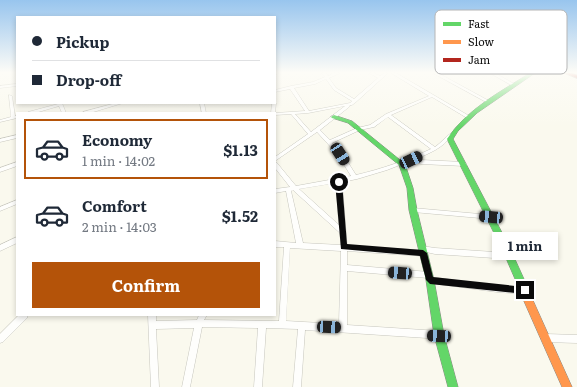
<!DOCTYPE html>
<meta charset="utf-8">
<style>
body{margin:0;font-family:Literata,serif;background:#f2f2f3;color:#1f2937;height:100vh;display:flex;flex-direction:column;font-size:15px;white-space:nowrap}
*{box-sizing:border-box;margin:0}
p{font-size:13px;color:#747a83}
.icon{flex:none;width:22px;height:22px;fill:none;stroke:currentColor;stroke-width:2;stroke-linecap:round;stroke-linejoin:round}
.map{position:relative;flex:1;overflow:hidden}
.drawer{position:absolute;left:16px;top:112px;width:260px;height:204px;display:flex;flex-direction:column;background:#fff;border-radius:0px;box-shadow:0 2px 6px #0003}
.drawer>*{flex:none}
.top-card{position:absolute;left:16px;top:16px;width:260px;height:88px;border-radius:0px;box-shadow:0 2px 6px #0003;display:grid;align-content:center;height:88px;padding:0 16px;background:#fff}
.end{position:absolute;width:18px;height:18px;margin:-9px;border:5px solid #0b0b0b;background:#fff;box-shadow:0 0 0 2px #fff}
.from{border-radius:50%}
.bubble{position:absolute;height:28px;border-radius:0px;background:#fff;box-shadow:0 2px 6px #0003;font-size:13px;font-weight:700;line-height:28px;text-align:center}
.car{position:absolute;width:12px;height:24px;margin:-12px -6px;border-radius:5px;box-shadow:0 0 3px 1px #0007;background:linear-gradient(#222 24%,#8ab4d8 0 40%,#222 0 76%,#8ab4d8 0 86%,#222 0)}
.top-card b{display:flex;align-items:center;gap:14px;height:38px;font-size:15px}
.top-card b+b{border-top:1px solid #e0e1e3}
.top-card i{width:10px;height:10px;background:#1f2937}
ul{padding:7px 0 0;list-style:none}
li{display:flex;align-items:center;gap:12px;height:60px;margin:0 8px 6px;padding:0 8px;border:2px solid transparent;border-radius:0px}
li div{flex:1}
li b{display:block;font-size:15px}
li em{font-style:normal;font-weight:700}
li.current{border-color:#b45309}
li>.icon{width:36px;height:36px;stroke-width:1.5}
.cta{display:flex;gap:8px;margin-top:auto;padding:8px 16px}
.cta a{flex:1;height:46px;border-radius:0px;background:#b45309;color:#fff;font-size:16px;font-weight:700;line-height:46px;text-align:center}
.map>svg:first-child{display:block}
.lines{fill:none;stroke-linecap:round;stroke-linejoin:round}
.street-casing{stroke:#93928d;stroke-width:0.5}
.fast-casing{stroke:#898984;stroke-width:1}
.slow-casing{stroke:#898984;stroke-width:1}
.jam-casing{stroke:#898984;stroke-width:1}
.street{fill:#fefefc;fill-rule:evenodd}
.fast{fill:#63d668;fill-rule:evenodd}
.slow{fill:#ff974d;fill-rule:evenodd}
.jam{fill:#b3261e;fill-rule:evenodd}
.route{fill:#0b0b0b}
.key{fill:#fff;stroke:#b6b6b6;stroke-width:1}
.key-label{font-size:11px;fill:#0b0b0b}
</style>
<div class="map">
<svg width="577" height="387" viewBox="0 0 577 387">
<rect width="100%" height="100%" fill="#faf9ee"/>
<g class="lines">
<defs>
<g id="street">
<path d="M275,73H279L275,75Z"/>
<path d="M322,73H326L328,76L334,73H340L329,78L336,88L354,99L378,78L369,73H374L380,76L384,73H388L356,102L352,105H350L349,107L320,130L330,140L357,128L370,125L386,114L429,96L391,73H396L471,117V118H467L432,97L391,115L435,147C441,143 445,137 450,134L452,135C443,148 430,153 416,159L421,160L464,162L467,164L464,166L421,164L410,161L387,170L357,179L342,182L347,246L419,250L420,247L422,246L435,248L509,253L511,254L512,256L511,258L509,259L435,254L426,252L425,255L423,256L347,251V265L429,272L431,273L432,275L431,277L497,286L525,288L527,289L528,291L527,293L525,294L497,292L430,283L428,282L427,280L428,278L347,271V325L439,331L442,332L443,335L442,338L439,339L427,338L305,330L301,387H293L298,329L266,328L262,387H254L258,328L202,327L190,387H182L194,328L156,329L159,387H151L148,315H156V321L197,320L199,315H207L204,320L279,321L284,247H275V241L296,243L286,191L275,193V189L290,187L275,168V162L277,163L296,186L351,176L338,155L317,132L275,161V157L308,134L291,114L275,115V113H271L272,103H275V102L276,103L275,113L305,111L290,89L275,92V90L291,86L313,82L325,77ZM326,79L334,90L352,101L350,103L309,111L294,88L315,84ZM345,106L311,132L295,114L308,113ZM388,117L431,149C407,160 382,169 356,175L342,153L332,143L360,130L374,127ZM336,183L339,225L299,189ZM293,190L340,233L341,245L303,243L291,191ZM290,248L341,251L339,324L286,321Z"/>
<path d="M433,73H438L491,102L489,103H488Z"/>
<path d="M490,73H495L516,85L513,86Z"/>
<path d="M17,84V86L0,88V86Z"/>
<path d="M9,95L12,96L15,116H17V118L0,122V120L11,117Z"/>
<path d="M58,103H62L66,113H62L59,106L35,113H28V112L58,104Z"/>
<path d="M116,103H123L90,113H83V112Z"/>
<path d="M200,103H204L206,113H202Z"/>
<path d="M17,135V138L0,142V139Z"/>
<path d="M17,162V166L0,172V168Z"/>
<path d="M17,200V204L0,211V207Z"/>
<path d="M411,208H413L491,215H493L494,217L493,219H491L413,212H411L410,210Z"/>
<path d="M17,237V243L0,251V245Z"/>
<path d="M19,315H28L27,318L3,342L0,343V334Z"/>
<path d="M546,334L577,335V343L546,342L543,341L542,338L543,335Z"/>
</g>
<g id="fast">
<path d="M530,73H535L477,113L458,131L453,139L509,246L533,299L531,302L528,303L525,302L502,249L447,139C467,109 500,92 530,73Z"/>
<path d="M334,115L352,121L405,164L413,188L417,210L434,280L444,335L458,387H448L434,335L426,280L409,210L407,188L399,165L348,123L332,118L331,117Z"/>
</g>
<path id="slow" d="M528,295L531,296L572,387H562L523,299L525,296Z"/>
<path id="jam" d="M564,73H571L577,75V78Z"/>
</defs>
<!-- street casing -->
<use href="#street" class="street-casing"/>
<!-- fast casing -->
<use href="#fast" class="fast-casing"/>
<!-- slow casing -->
<use href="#slow" class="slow-casing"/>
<!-- jam casing -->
<use href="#jam" class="jam-casing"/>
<!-- street -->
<use href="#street" class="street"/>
<!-- fast -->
<use href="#fast" class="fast"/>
<!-- slow -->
<use href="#slow" class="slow"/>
<!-- jam -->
<use href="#jam" class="jam"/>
</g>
<!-- sky -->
<linearGradient id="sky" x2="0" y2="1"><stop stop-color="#98c5ee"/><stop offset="0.57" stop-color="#fdfcf7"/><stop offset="1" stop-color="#fdfcf7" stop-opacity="0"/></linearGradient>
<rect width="577" height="127" fill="url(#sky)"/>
<!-- route -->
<path class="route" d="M339,179L342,182L347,244L423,250L427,253L433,277L525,287L529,290L528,293L525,294L430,284L426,280L420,256L341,249L335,182Z"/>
<!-- legend -->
<rect x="435" y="10" width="132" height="64" rx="6" class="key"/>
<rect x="443" y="22" width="18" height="4" fill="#63d668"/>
<rect x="443" y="40" width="18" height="4" fill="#ff974d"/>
<rect x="443" y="58" width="18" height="4" fill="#b3261e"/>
<g class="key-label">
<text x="468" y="28">Fast</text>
<text x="468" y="46">Slow</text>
<text x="468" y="64">Jam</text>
</g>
</svg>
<i class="end from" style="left:339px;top:182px"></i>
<i class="end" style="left:525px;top:290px"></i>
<div class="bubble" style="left:492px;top:232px;width:66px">1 min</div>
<i class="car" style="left:340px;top:154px;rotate:147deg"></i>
<i class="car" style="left:411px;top:160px;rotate:65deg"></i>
<i class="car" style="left:491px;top:217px;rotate:275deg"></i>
<i class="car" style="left:400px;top:273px;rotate:274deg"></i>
<i class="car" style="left:329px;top:327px;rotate:93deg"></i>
<i class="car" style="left:439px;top:336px;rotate:273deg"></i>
<div class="top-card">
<b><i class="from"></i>Pickup</b>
<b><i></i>Drop-off</b>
</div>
<section class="drawer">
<ul>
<li class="current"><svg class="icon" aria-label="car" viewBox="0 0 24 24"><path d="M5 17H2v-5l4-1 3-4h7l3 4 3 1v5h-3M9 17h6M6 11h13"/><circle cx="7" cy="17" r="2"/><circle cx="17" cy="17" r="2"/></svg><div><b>Economy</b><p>1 min · 14:02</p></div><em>$1.13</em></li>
<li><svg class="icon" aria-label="car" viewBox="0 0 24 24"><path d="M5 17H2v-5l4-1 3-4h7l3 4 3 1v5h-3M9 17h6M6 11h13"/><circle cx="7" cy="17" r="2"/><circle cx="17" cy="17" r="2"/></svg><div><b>Comfort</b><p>2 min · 14:03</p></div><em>$1.52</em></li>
</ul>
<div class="cta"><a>Confirm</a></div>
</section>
</div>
